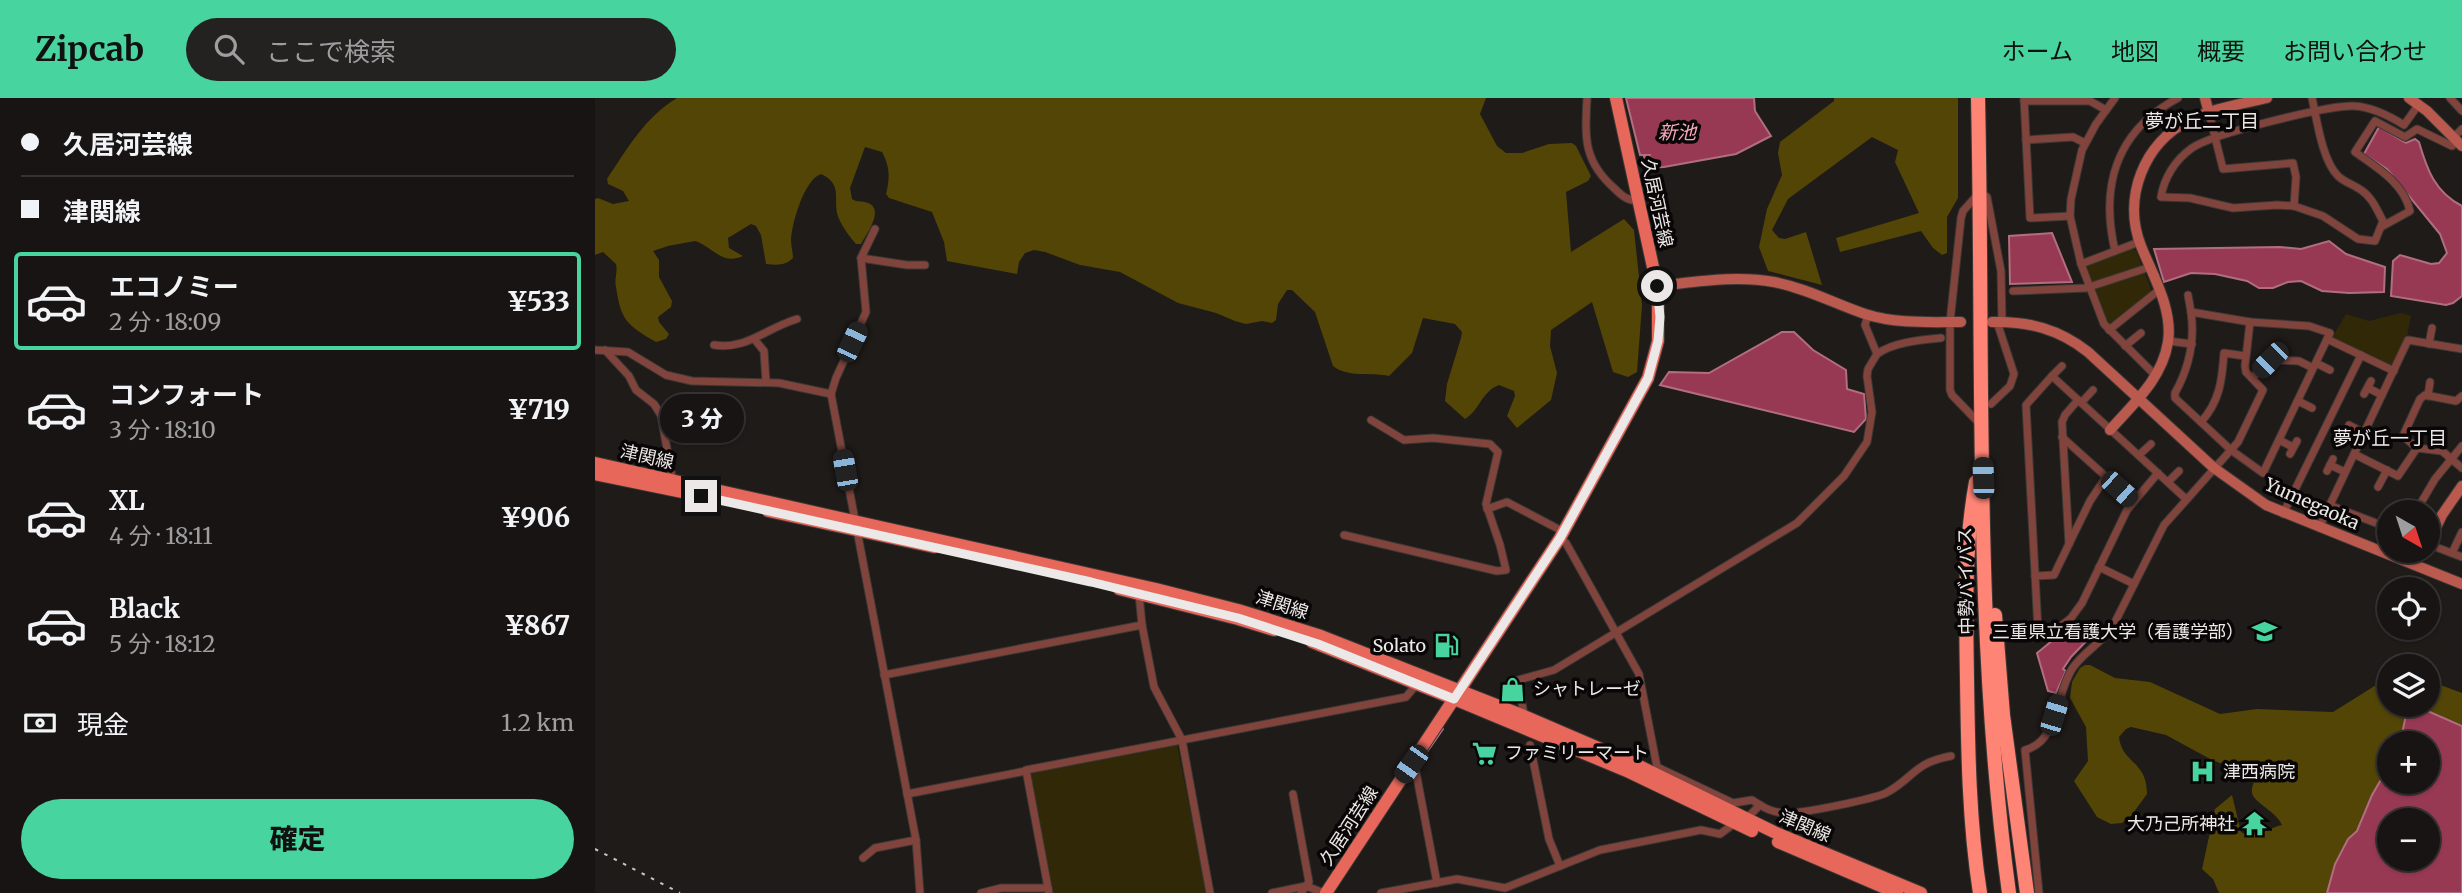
<!DOCTYPE html>
<html lang="ja">
<meta charset="utf-8">
<style>
body{margin:0;font-family:Merriweather,"Noto Sans JP",serif;background:#242121;color:#f1f3f6;height:100vh;display:flex;flex-direction:column;font-size:26px;white-space:nowrap}
*{box-sizing:border-box;margin:0}
p{font-size:23px;color:#9e9ea0}
.icon{flex:none;width:38px;height:38px;fill:none;stroke:currentColor;stroke-width:2;stroke-linecap:round;stroke-linejoin:round}
.map{position:relative;flex:1;overflow:hidden}
.drawer{display:flex;flex-direction:column;background:#171413;width:595px}
.drawer>*{flex:none}
.top-card{display:grid;align-content:center;height:154px;padding:0 21px;background:#171413}
.needle{width:46px;rotate:141deg}
.controls{position:absolute;left:1782px;top:402px;display:grid;gap:14px}
.controls a{display:grid;place-items:center;width:63px;height:63px;border-radius:50%;background:#171413;box-shadow:0 2px 5px #0004,0 0 0 2px #363333;font-size:35px}
.end{position:absolute;width:32px;height:32px;margin:-16px;border:9px solid #ece8e7;background:#111;box-shadow:0 0 0 4px #111}
.from{border-radius:50%}
.bubble{position:absolute;height:49px;border-radius:24px;background:#171413;box-shadow:0 2px 5px #0004,0 0 0 2px #363333;font-size:23px;font-weight:800;line-height:49px;text-align:center}
.car{position:absolute;width:21px;height:42px;margin:-21px -10px;border-radius:9px;box-shadow:0 0 5px 2px #0007;background:linear-gradient(#222 24%,#8ab4d8 0 40%,#222 0 76%,#8ab4d8 0 86%,#222 0)}
.top-card b{display:flex;align-items:center;gap:24px;height:66px;font-size:26px}
.top-card b+b{border-top:2px solid #363333}
.top-card i{width:18px;height:18px;background:#f1f3f6}
ul{padding:0;list-style:none}
li{display:flex;align-items:center;gap:21px;height:98px;margin:0 14px 10px;padding:0 7px;border:4px solid transparent;border-radius:7px}
li div{flex:1}
li b{display:block;font-size:26px}
li em{font-style:normal;font-weight:800}
li.selected{border-color:#47d49e}
li>.icon{width:63px;height:63px;stroke-width:1.5}
.pay{display:flex;align-items:center;gap:18px;height:77px;padding:0 21px;font-size:26px}
.pay p{margin-inline-start:auto}
.button{display:flex;gap:14px;margin-top:auto;padding:14px 21px}
.button a{flex:1;height:80px;border-radius:42px;background:#47d49e;color:#111;font-size:28px;font-weight:800;line-height:80px;text-align:center}
header{display:flex;align-items:center;gap:42px;box-sizing:border-box;height:98px;padding:0 35px;background:#47d49e;color:#111}
header strong{font-size:33px}
nav{display:flex;gap:38px;margin-inline-start:auto;font-size:24px}
.search{width:490px;height:63px;background:#242121;display:flex;align-items:center;gap:18px;box-sizing:border-box;padding:0 24px;border-radius:38px;color:#9e9ea0;font-size:26px}
main{display:flex;flex:1;min-height:0}
.map>svg:first-child{display:block}
.green{fill:#302806}
.forest{fill:#524506}
.water{fill:#983954;stroke:#b16e80;stroke-width:2;fill-rule:evenodd}
.lines{fill:none;stroke-linecap:round;stroke-linejoin:round}
.stream{stroke:#b16e80;stroke-width:2}
.street-casing{stroke:#3c3836;stroke-width:9}
.secondary-casing{stroke:#3c3836;stroke-width:12}
.primary-casing{stroke:#3c3836;stroke-width:14}
.highway-casing{stroke:#3c3836;stroke-width:16}
.street{stroke:#81443d;stroke-width:7}
.secondary{stroke:#ba594e;stroke-width:10}
.primary{stroke:#e7685b;stroke-width:12}
.highway{stroke:#fe8476;stroke-width:14}
.rail{stroke:#c9c5c4;stroke-width:2;stroke-dasharray:3.5 7;stroke-linecap:butt}
.route{stroke:#ece8e7;stroke-width:9}
.labels{text-anchor:middle;stroke-width:7;stroke-linejoin:round;paint-order:stroke}
.street-label{font-size:18px;fill:#ece8e7;stroke:#080606}
.poi-label{font-size:18px;fill:#ece8e7;stroke:#080606;text-anchor:end}
.neighbourhood-label{font-size:19px;fill:#ece8e7;stroke:#080606}
.water-label{font-size:19px;font-style:italic;fill:#f8a9ba;stroke:#080606}
</style>
<header>
<strong>Zipcab</strong>
<div class="search"><svg class="icon" aria-label="search" viewBox="0 0 24 24"><circle cx="10" cy="10" r="6"/><path d="M15 15l6 6"/></svg>ここで検索</div>
<nav><a>ホーム</a><a>地図</a><a>概要</a><a>お問い合わせ</a></nav>
</header>
<main>
<section class="drawer">
<div class="top-card">
<b><i class="from"></i>久居河芸線</b>
<b><i></i>津関線</b>
</div>
<ul>
<li class="selected"><svg class="icon" aria-label="car" viewBox="0 0 24 24"><path d="M5 17H2v-5l4-1 3-4h7l3 4 3 1v5h-3M9 17h6M6 11h13"/><circle cx="7" cy="17" r="2"/><circle cx="17" cy="17" r="2"/></svg><div><b>エコノミー</b><p>2 分 · 18:09</p></div><em>¥533</em></li>
<li><svg class="icon" aria-label="car" viewBox="0 0 24 24"><path d="M5 17H2v-5l4-1 3-4h7l3 4 3 1v5h-3M9 17h6M6 11h13"/><circle cx="7" cy="17" r="2"/><circle cx="17" cy="17" r="2"/></svg><div><b>コンフォート</b><p>3 分 · 18:10</p></div><em>¥719</em></li>
<li><svg class="icon" aria-label="car" viewBox="0 0 24 24"><path d="M5 17H2v-5l4-1 3-4h7l3 4 3 1v5h-3M9 17h6M6 11h13"/><circle cx="7" cy="17" r="2"/><circle cx="17" cy="17" r="2"/></svg><div><b>XL</b><p>4 分 · 18:11</p></div><em>¥906</em></li>
<li><svg class="icon" aria-label="car" viewBox="0 0 24 24"><path d="M5 17H2v-5l4-1 3-4h7l3 4 3 1v5h-3M9 17h6M6 11h13"/><circle cx="7" cy="17" r="2"/><circle cx="17" cy="17" r="2"/></svg><div><b>Black</b><p>5 分 · 18:12</p></div><em>¥867</em></li>
</ul>
<div class="pay"><svg class="icon" aria-label="cash" viewBox="0 0 24 24"><path d="M3 7h18v10H3z"/><circle cx="12" cy="12" r="2"/></svg>現金<p>1.2 km</p></div>
<div class="button"><a>確定</a></div>
</section>
<div class="map">
<svg width="1867" height="795" viewBox="0 0 1867 795">
<rect width="100%" height="100%" fill="#1f1b19"/>
<!-- green -->
<g class="green">
<path d="M1536,150L1541,153L1556,191L1555,195L1517,225H1512L1491,172L1493,167Z"/>
<path d="M1806,215L1816,218L1812,239L1797,269L1737,240L1751,216L1774,223Z"/>
<path d="M582,647L612,795H457L435,679L437,675Z"/>
</g>
<!-- forest -->
<g class="forest">
<path d="M82,0H891L885,16L902,48L911,55H927L954,46L977,45L981,48L996,78L993,83L971,94L976,154L1029,121L1039,132L1047,207L1042,274L1033,279L1018,274L997,204L956,232L955,248L962,275L956,302L922,330L912,318L920,298L919,293L904,287C886,294 885,312 870,321L850,303L852,286L866,240L867,234L860,226L828,220L817,255L794,278C775,274 753,280 738,268L720,214L697,192H692L683,206L681,222L677,225L667,223L651,226L640,223L621,215L583,205L525,174L485,167L450,154L439,152L430,155L424,164L422,176L352,163L349,144L337,114L294,100L291,96C295,80 295,69 287,54L270,49L255,90L257,101C263,105 267,102 273,105C290,111 271,137 266,146H261C255,139 248,130 244,121C236,103 250,87 226,76C209,82 197,125 196,142C196,148 198,154 198,160C190,168 182,167 171,166L166,137L161,128L156,126L133,140L134,150L148,158C127,168 117,148 100,143L73,148L58,153L64,162V179L77,203L76,209L63,219L64,224L74,236L71,241L61,244C32,227 26,223 21,189C19,181 23,174 21,166L8,154L0,157V101L3,100L18,106L34,103L28,93L13,86L12,81C32,51 50,19 82,0Z"/>
<path d="M1239,0H1363V100L1352,119V155L1347,157L1338,150L1326,133L1245,154L1241,140L1324,115L1300,64L1303,52L1277,39L1193,101L1177,132L1184,140L1190,141L1211,134L1227,187L1173,173L1164,149L1172,111L1187,77L1183,55L1185,44L1239,3Z"/>
<path d="M1490,567H1495L1520,580L1555,584L1625,616L1662,611L1738,614L1794,579V607H1813L1806,644L1794,646V668L1777,697L1762,733L1753,741L1740,766L1732,795H1624L1618,781L1607,771L1620,711L1637,697L1646,734C1659,742 1673,730 1687,727C1681,713 1659,705 1657,695C1655,680 1672,681 1653,666L1638,670L1617,662L1571,637L1536,629L1531,631L1524,639C1527,666 1552,662 1552,696L1536,718L1527,725L1516,726L1502,719L1479,683L1493,663L1491,629L1475,600L1477,584L1485,570Z"/>
<path d="M1832,582L1867,595V628L1819,607H1832Z"/>
</g>
<!-- water -->
<g class="water">
<path d="M1031,0H1159L1160,13L1176,38L1141,56L1069,69L1051,70L1049,58L1056,57H1045Z"/>
<path d="M1784,29L1811,45L1820,41L1824,44C1832,72 1840,94 1867,108V198L1858,205L1851,207L1796,198L1798,163L1805,157L1836,166L1844,165L1852,155L1845,136L1792,71L1769,56Z"/>
<path d="M1457,135L1477,184L1415,186L1414,138Z"/>
<path d="M1734,143L1751,156L1790,169L1789,194L1754,195L1727,193L1706,183L1693,184L1678,190H1664L1652,183L1620,176L1596,175L1569,184L1559,151L1685,149L1706,151Z"/>
<path d="M1187,234H1199L1218,252L1251,272L1252,291L1269,296L1271,321L1259,334L1065,287L1074,274L1114,275Z"/>
<path d="M1479,525L1500,534L1476,559L1468,571L1471,573L1461,595L1453,593L1442,555Z"/>
<path d="M1813,607H1819L1867,628V795H1732L1740,766L1753,741L1762,733L1777,697L1794,668V684H1832V646H1805ZM1794,723H1832V761H1794Z"/>
</g>
<g class="lines">
<!-- stream -->
<path class="stream" d="M821,670L848,631"/>
<defs>
<g id="street">
<path d="M992,0C990,40 988,63 1020,91C1027,98 1033,103 1044,103"/>
<path d="M1429,0L1435,120L1475,118"/>
<path d="M1520,0L1501,26L1487,52L1476,101L1475,118L1486,166L1509,226L1561,278"/>
<path d="M1717,0C1722,22 1727,62 1743,78C1749,84 1759,87 1766,92C1777,99 1782,112 1788,123L1780,143L1763,141L1728,118L1699,108L1682,107L1638,110L1595,100L1566,99C1569,80 1580,62 1597,50C1617,36 1733,7 1759,8C1777,9 1793,17 1809,27L1824,6"/>
<path d="M1855,0L1867,13"/>
<path d="M1429,3H1495L1511,12"/>
<path d="M1614,15L1628,71L1698,65L1701,79L1699,108"/>
<path d="M1858,40L1867,31"/>
<path d="M1431,42L1478,39L1490,45"/>
<path d="M1786,129L1815,113C1809,85 1781,69 1760,54L1780,23L1810,39L1822,31L1857,48L1862,43"/>
<path d="M280,131L266,160L271,214L241,280L236,296L321,742L325,795"/>
<path d="M1520,153C1505,88 1521,33 1583,0"/>
<path d="M266,160L312,167H330"/>
<path d="M1486,166L1544,144"/>
<path d="M1418,193L1491,190L1549,171"/>
<path d="M1593,197L1596,214"/>
<path d="M1596,214L1655,224L1714,228L1735,235L1668,375L1636,352L1580,300V295C1594,270 1600,243 1596,214Z"/>
<path d="M1514,232L1564,192"/>
<path d="M1732,241L1799,273"/>
<path d="M160,242L169,253L171,284"/>
<path d="M1573,243L1597,246"/>
<path d="M1834,246L1837,230"/>
<path d="M119,247C152,252 171,230 202,221"/>
<path d="M1530,248L1546,235"/>
<path d="M0,252L33,254L71,277L97,283L184,285L236,296"/>
<path d="M10,252L34,278L41,292L59,306L66,317L78,385"/>
<path d="M1282,256C1299,244 1325,242 1346,240"/>
<path d="M1721,265L1735,272"/>
<path d="M1457,278L1467,268"/>
<path d="M1657,280L1675,262L1704,263L1718,270"/>
<path d="M1773,290L1787,297"/>
<path d="M1769,296L1776,283"/>
<path d="M1833,298L1835,284"/>
<path d="M1483,302L1470,317L1467,324L1474,446L1495,403L1511,379"/>
<path d="M1703,303L1717,310"/>
<path d="M1486,305L1498,292"/>
<path d="M1396,306L1415,288L1419,276L1402,224"/>
<path d="M1606,324C1625,303 1627,282 1629,255L1650,258"/>
<path d="M1385,326L1357,297L1355,292V224L1366,120L1368,113L1385,94L1392,99L1406,173L1407,223"/>
<path d="M1754,327L1769,335"/>
<path d="M1467,339L1538,403"/>
<path d="M1684,342L1698,349"/>
<path d="M1822,350L1808,338L1825,301L1830,297L1861,303L1867,298"/>
<path d="M1695,356L1702,343"/>
<path d="M1759,356L1803,378L1822,350L1847,353L1867,370"/>
<path d="M1544,357L1556,346"/>
<path d="M1735,367L1750,374"/>
<path d="M1732,373L1738,361"/>
<path d="M1563,375L1532,412L1487,505L1476,520L1461,532H1443L1431,307L1457,278L1591,401"/>
<path d="M1573,384L1584,373"/>
<path d="M1783,389L1792,372"/>
<path d="M1734,407L1794,430"/>
<path d="M892,411L912,404L969,434"/>
<path d="M1820,415L1840,381L1867,348"/>
<path d="M1688,416L1766,257"/>
<path d="M1724,430L1813,242L1867,251"/>
<path d="M749,437L902,473L911,472L905,447L891,406L903,354L895,346L838,340L809,342L776,322"/>
<path d="M1833,446L1867,459"/>
<path d="M1857,455L1867,434"/>
<path d="M1504,469L1539,486"/>
<path d="M1440,478L1459,477L1474,446"/>
<path d="M547,527L559,589L587,642L615,795"/>
<path d="M289,577L547,527L544,496"/>
<path d="M929,617L923,582L959,572L1202,425L1249,378L1272,344L1277,314L1272,278L1273,271L1282,256L1270,227L1273,217"/>
<path d="M935,647L954,741L965,768"/>
<path d="M816,666L821,674L842,785"/>
<path d="M312,696L431,673"/>
<path d="M698,696L714,784L706,795"/>
<path d="M1165,707C1173,712 1181,715 1191,715C1206,716 1278,701 1291,695C1319,680 1318,665 1356,658"/>
<path d="M268,760L280,750L321,742"/>
<path d="M386,795L406,790H453"/>
<path d="M454,795L431,672L811,599L822,586"/>
<path d="M677,795L711,788L729,795"/>
<path d="M786,795L862,781L910,790L1005,752L1106,732L1125,736L1140,725L1151,721L1165,707L1157,702L1138,705L1062,669L1044,576L971,445L965,440"/>
<path d="M1444,795L1430,652C1464,643 1460,597 1477,571C1488,554 1507,545 1518,528L1569,427L1643,344L1668,292L1651,274L1650,268L1655,224"/>
</g>
<g id="secondary">
<path d="M1610,0L1614,15"/>
<path d="M1814,0L1832,13L1867,48"/>
<path d="M1062,188C1101,184 1140,177 1179,184C1211,190 1240,206 1270,216C1301,226 1334,224 1366,224"/>
<path d="M1397,224C1433,223 1464,231 1493,254L1619,370L1671,407L1867,486"/>
<path d="M1515,332C1539,305 1567,281 1573,244C1578,211 1558,178 1546,148C1527,100 1549,44 1595,22C1619,10 1647,6 1672,0"/>
<path d="M1832,448L1847,417L1867,388"/>
</g>
<g id="primary">
<path d="M0,365L561,491L643,512L726,538L929,618L1036,664L1179,734L1326,795"/>
<path d="M0,376L107,398"/>
<path d="M173,413L339,449"/>
<path d="M524,491L643,521L679,532"/>
<path d="M717,544L859,601L1034,674L1157,733"/>
<path d="M1183,744L1302,795"/>
<path d="M731,795L965,440L1053,280L1063,243V192L1021,0"/>
</g>
<g id="highway">
<path d="M1383,0C1389,265 1378,532 1414,795"/>
<path d="M1381,384C1369,449 1371,515 1372,581C1373,653 1374,725 1385,795"/>
<path d="M1400,517L1408,617L1432,795"/>
</g>
</defs>
<!-- street casing -->
<use href="#street" class="street-casing"/>
<!-- secondary casing -->
<use href="#secondary" class="secondary-casing"/>
<!-- primary casing -->
<use href="#primary" class="primary-casing"/>
<!-- highway casing -->
<use href="#highway" class="highway-casing"/>
<!-- street -->
<use href="#street" class="street"/>
<!-- secondary -->
<use href="#secondary" class="secondary"/>
<!-- primary -->
<use href="#primary" class="primary"/>
<!-- highway -->
<use href="#highway" class="highway"/>
<!-- rail -->
<path class="rail" d="M0,751L85,795"/>
</g>
<g class="lines">
<!-- route -->
<path class="route" d="M106,398L496,484L643,520L723,546L859,601L965,440L1053,280L1063,243L1065,219L1062,188"/>
</g>
<!-- icons -->
<defs>
<symbol id="university-bare" viewBox="-9 -9 18 18"><path d="M0-5L7-2L0 1L-7-2ZM-4 1L0 2.5L4 1V4Q0 6-4 4Z" fill="#47d49e" stroke="#080606" stroke-width="2.5" paint-order="stroke"/></symbol>
<symbol id="fuel-bare" viewBox="-9 -9 18 18"><path d="M-5.5-6h7V0h2V4h1.3V-2.5L3-4.5l.8-.8L6-3V5H2.5V1h-1V6h-7ZM-4.2-4.7v3.2H.2V-4.7Z" fill="#47d49e" stroke="#080606" stroke-width="2.5" paint-order="stroke"/></symbol>
<symbol id="shop-bare" viewBox="-9 -9 18 18"><path d="M-5-2.5h2.3a2.7 3.5 0 0 1 5.4 0H5L5.5 6h-11ZM-1.5-2.5h3a1.5 2.3 0 0 0-3 0Z" fill="#47d49e" stroke="#080606" stroke-width="2.5" paint-order="stroke"/></symbol>
<symbol id="supermarket-bare" viewBox="-9 -9 18 18"><path d="M-6-5.5h2.5l.6 2H6L4.5 2H-2.5L-4.4-4H-6ZM-1.5 3.2a1.3 1.3 0 1 0 .1 0ZM3 3.2a1.3 1.3 0 1 0 .1 0Z" fill="#47d49e" stroke="#080606" stroke-width="2.5" paint-order="stroke"/></symbol>
<symbol id="hospital-bare" viewBox="-9 -9 18 18"><path d="M-5-5h3v3.5h4V-5h3V5h-3V1.5h-4V5h-3Z" fill="#47d49e" stroke="#080606" stroke-width="2.5" paint-order="stroke"/></symbol>
<symbol id="temple-bare" viewBox="-9 -9 18 18"><path d="M0-6L5-2H3V0L6.5 2.5H4V6H1.5V3h-3V6H-4V2.5H-6.5L-3 0V-2H-5Z" fill="#47d49e" stroke="#080606" stroke-width="2.5" paint-order="stroke"/></symbol>
</defs>
<g fill-rule="evenodd">
<use href="#university-bare" x="1652" y="516" width="35" height="35"/>
<use href="#fuel-bare" x="834" y="530" width="35" height="35"/>
<use href="#shop-bare" x="900" y="574" width="35" height="35"/>
<use href="#supermarket-bare" x="872" y="638" width="35" height="35"/>
<use href="#hospital-bare" x="1590" y="656" width="35" height="35"/>
<use href="#temple-bare" x="1642" y="708" width="35" height="35"/>
</g>
<g class="labels">
<!-- street labels -->
<g class="street-label">
<text transform="translate(1062 105) rotate(78)" y="6">久居河芸線</text>
<text transform="translate(52 359) rotate(13)" y="6">津関線</text>
<text transform="translate(1717 406) rotate(24)" y="6">Yumegaoka</text>
<text transform="translate(1371 483) rotate(-91)" y="6">中勢バイパス</text>
<text transform="translate(687 507) rotate(18)" y="6">津関線</text>
<text transform="translate(754 728) rotate(-57)" y="6">久居河芸線</text>
<text transform="translate(1210 728) rotate(23)" y="6">津関線</text>
</g>
<!-- poi labels -->
<g class="poi-label">
<text x="1649" y="540">三重県立看護大学（看護学部）</text>
<text x="831" y="554">Solato</text>
<text x="938" y="597" text-anchor="start">シャトレーゼ</text>
<text x="910" y="661" text-anchor="start">ファミリーマート</text>
<text x="1628" y="680" text-anchor="start">津西病院</text>
<text x="1640" y="732">大乃己所神社</text>
</g>
<!-- neighbourhood labels -->
<g class="neighbourhood-label">
<text x="1607" y="30">夢が丘二丁目</text>
<text x="1795" y="347">夢が丘一丁目</text>
</g>
<!-- water labels -->
<g class="water-label">
<text x="1082" y="41">新池</text>
</g>
</g>
</svg>
<div class="controls">
<a><svg class="needle" viewBox="-14 -14 28 28"><path d="M0-13l5 13h-10z" fill="#e53935"/><path d="M0 13l5-13h-10z" fill="#9e9ea0"/></svg></a>
<a><svg class="icon" aria-label="locate" viewBox="0 0 24 24"><circle cx="12" cy="12" r="6"/><path d="M12 2v4M12 18v4M2 12h4M18 12h4"/></svg></a>
<a><svg class="icon" aria-label="layers" viewBox="0 0 24 24"><path d="M12 4l9 5-9 5-9-5zM3 14l9 5 9-5"/></svg></a>
<a>+</a>
<a>−</a>
</div>
<i class="end from" style="left:1062px;top:188px"></i>
<i class="end" style="left:106px;top:398px"></i>
<div class="bubble" style="left:65px;top:296px;width:84px">3 分</div>
<i class="car" style="left:257px;top:244px;rotate:25deg"></i>
<i class="car" style="left:1675px;top:262px;rotate:225deg"></i>
<i class="car" style="left:250px;top:372px;rotate:350deg"></i>
<i class="car" style="left:1388px;top:380px;rotate:358deg"></i>
<i class="car" style="left:1524px;top:391px;rotate:132deg"></i>
<i class="car" style="left:1459px;top:617px;rotate:17deg"></i>
<i class="car" style="left:816px;top:666px;rotate:215deg"></i>
</div>
</main>
